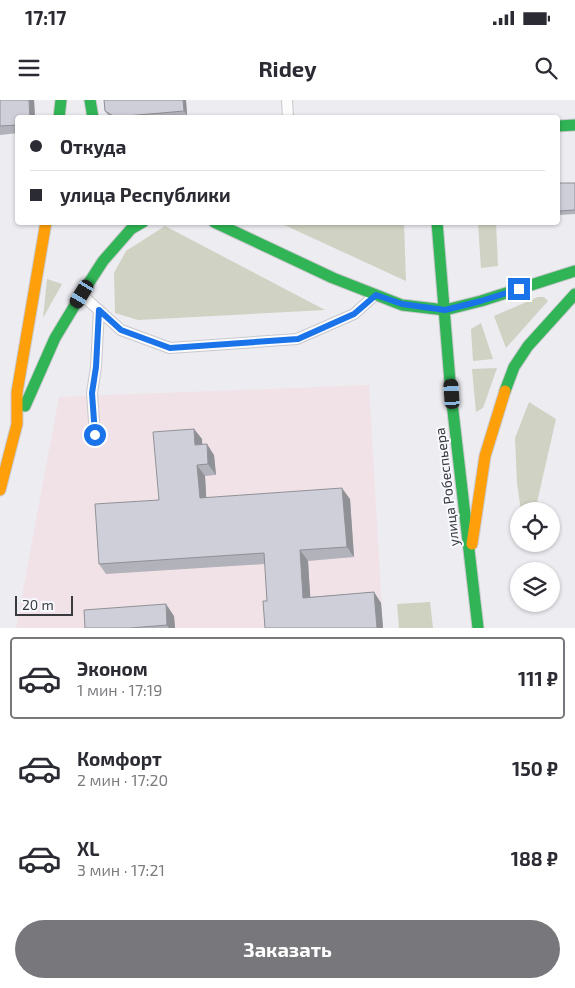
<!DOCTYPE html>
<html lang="ru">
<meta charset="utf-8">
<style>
body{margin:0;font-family:"Exo 2",sans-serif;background:#f7f7f7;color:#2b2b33;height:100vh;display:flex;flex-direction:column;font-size:19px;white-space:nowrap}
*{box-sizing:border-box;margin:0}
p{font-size:16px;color:#7c7c81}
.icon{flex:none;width:28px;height:28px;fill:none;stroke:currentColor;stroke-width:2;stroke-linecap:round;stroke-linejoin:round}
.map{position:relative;height:528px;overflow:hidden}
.side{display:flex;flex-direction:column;background:#fff;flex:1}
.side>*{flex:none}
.banner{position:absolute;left:15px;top:15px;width:545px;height:110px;border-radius:5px;box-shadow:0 1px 4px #0004;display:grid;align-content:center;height:110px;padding:0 15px;background:#fff}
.buttons{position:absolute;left:510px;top:402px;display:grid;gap:10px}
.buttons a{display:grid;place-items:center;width:50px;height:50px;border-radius:50%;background:#fff;box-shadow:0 1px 4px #0004;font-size:25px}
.scale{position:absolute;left:15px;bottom:12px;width:58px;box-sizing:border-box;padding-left:5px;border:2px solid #393a3d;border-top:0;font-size:14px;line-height:18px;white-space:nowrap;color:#393a3d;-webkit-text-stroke:4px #f7f9ff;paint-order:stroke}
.end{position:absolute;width:22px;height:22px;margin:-11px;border:6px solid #1a73e8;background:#fff;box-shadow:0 0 0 2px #fff}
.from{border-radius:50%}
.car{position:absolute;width:15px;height:30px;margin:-15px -8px;border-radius:6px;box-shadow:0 0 4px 1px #0007;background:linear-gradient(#222 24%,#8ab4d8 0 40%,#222 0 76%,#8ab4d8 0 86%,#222 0)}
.banner b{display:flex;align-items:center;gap:18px;height:48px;font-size:19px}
.banner b+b{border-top:1px solid #e1e1e2}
.banner i{width:12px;height:12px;background:#2b2b33}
ul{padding:9px 0 0;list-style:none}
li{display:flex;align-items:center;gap:15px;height:82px;margin:0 10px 8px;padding:0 5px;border:2px solid transparent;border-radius:5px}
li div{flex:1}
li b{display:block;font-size:19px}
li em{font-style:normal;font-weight:700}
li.active{border-color:#78787c}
li>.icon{width:45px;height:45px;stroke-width:1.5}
.action{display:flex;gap:10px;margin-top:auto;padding:10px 15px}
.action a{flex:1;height:58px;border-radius:30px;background:#78787c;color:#fff;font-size:20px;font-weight:700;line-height:58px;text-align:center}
.status{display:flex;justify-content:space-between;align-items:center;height:35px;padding:0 25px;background:#fff;direction:ltr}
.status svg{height:14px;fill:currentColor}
header{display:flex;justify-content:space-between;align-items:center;height:65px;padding:0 15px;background:#fff;font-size:22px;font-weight:700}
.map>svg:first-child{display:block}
.commercial{fill:#f1e2e7}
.green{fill:#d0d2c3}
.forest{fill:#cfd1c1}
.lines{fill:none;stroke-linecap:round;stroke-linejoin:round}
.lane-casing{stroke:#c9c9cd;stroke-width:12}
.fast-casing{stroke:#c9c9cd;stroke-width:13}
.slow-casing{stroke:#c9c9cd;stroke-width:13}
.lane{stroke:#fcfcfd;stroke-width:10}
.fast{stroke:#30b455;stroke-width:11}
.slow{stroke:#ff9f0a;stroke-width:11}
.wall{fill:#b1b2ba}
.shaded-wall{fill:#909197}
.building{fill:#cecfd8;stroke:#909197}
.route{stroke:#1a73e8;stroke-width:6}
.labels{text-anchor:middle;stroke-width:4;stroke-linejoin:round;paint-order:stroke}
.street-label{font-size:14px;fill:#393a3d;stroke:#f7f9ff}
</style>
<div class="status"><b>17:17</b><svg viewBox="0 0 49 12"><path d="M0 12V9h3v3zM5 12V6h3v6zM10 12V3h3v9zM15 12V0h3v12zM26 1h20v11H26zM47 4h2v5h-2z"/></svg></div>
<header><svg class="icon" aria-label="menu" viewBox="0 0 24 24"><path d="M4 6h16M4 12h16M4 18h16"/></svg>Ridey<svg class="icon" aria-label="search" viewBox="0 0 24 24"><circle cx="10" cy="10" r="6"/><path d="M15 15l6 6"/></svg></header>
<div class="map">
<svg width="575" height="528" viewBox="0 0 575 528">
<rect width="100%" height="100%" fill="#ececf1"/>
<!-- commercial -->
<path class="commercial" d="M369,285L383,528H16L59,297Z"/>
<!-- green -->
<g class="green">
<path d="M280,123H404L406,181Z"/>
<path d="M478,123H496L498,166L481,168Z"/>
<path d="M165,126L325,210L138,220L115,213L114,173L126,151Z"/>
<path d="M47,179L62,184L43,218Z"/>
<path d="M538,197H544L548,201L506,248L494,216Z"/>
<path d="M481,223L493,259L473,261L471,229Z"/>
<path d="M497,268L483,308L476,312L472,269Z"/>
<path d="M529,302L556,319L535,411H521L517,383L515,338Z"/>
</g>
<!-- forest -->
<path class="forest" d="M430,502L433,528H399L397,504Z"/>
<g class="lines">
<defs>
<g id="lane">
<path d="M287,0L288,18"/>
<path d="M82,195L121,230L170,248L297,239L354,214L374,196"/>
<path d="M95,335L92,293L96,267L99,210"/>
</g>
<g id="fast">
<path d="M90,0L93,18"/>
<path d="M59,18L61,0"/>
<path d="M558,26L575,25"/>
<path d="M214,122L333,178L402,205L445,210L481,201L575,171"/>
<path d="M437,122L451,294L478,528"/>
<path d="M505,291L514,267L528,246L575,194"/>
<path d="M25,306L55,238L81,195L103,161L131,129L143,122"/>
</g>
<g id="slow">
<path d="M0,390L17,324V292L46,122"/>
<path d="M472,444L485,356L505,291"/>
</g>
</defs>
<!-- lane casing -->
<use href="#lane" class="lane-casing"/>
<!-- fast casing -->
<use href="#fast" class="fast-casing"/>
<!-- slow casing -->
<use href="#slow" class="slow-casing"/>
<!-- lane -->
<use href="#lane" class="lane"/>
<!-- fast -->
<use href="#fast" class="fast"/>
<!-- slow -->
<use href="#slow" class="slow"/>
</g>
<!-- wall -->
<g class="wall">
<path d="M0,0H34L35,18H18V33L0,35Z"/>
<path d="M104,0H186L187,15L157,18H112L108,15L105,11Z"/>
<path d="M558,83H575V114L558,115Z"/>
<path d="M194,329L202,339V345L214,355L216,375L205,376L206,398L350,399L354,457L308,461L310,497L374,492L381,503L383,528H265L267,501L265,464L106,474L99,464L159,400Z"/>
<path d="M174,516L175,528H85Z"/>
</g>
<!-- shaded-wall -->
<g class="shaded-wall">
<path d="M29,0H34L35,18H30Z"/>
<path d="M183,0H186L187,15L184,11Z"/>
<path d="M194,329L202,339L203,356L195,345Z"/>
<path d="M207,344L214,355L216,375L208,364Z"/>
<path d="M197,365L205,376L207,409L200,398Z"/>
<path d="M342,388L350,399L354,457L347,447Z"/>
<path d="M300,450L308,461L311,508L303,498Z"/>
<path d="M374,492L381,503L383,528H377Z"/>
<path d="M166,504L174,516L175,528H169L167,525Z"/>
</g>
<!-- building -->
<g class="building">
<path d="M0,0H29L30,18H18V25L0,26Z"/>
<path d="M104,0H183L184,11L115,17L105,11Z"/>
<path d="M558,83H575V110L558,111Z"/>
<path d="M194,329L195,345L207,344L208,364L197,365L200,398L342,388L347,447L300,450L303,498L374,492L377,528H265L263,501H267L264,453L99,464L95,404L159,400L153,332Z"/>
<path d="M166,504L167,525L130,528H85L84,510Z"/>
</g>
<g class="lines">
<!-- route -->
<path class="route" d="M95,335L92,293L96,267L99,210L121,230L170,248L298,239L354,214L376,195L402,204L445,210L481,201L519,189"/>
</g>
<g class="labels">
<!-- street labels -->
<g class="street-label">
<text transform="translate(447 387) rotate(-97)" y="5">улица Робеспьера</text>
</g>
</g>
</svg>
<div class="buttons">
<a><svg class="icon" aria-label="locate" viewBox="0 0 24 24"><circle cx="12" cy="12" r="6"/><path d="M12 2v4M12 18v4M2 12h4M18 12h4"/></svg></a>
<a><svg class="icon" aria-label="layers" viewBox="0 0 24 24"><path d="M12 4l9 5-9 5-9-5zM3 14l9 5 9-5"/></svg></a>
</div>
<div class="scale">20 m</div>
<i class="end from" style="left:95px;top:335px"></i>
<i class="end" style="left:519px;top:189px"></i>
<i class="car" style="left:82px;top:194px;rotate:211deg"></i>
<i class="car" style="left:452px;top:294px;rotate:356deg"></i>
<div class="banner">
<b><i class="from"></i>Откуда</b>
<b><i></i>улица Республики</b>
</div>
</div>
<section class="side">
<ul>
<li class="active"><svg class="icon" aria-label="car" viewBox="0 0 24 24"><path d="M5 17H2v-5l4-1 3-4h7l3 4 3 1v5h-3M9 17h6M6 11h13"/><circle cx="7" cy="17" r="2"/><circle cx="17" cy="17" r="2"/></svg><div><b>Эконом</b><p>1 мин · 17:19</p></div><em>111 ₽</em></li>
<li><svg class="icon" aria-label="car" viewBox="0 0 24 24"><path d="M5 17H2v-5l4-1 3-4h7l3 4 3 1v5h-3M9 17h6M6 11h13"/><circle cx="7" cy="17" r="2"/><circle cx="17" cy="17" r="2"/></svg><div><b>Комфорт</b><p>2 мин · 17:20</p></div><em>150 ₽</em></li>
<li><svg class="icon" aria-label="car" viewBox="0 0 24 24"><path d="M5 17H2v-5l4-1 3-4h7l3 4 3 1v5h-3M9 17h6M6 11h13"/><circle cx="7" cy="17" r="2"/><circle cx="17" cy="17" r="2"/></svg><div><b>XL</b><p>3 мин · 17:21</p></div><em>188 ₽</em></li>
</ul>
<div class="action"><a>Заказать</a></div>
</section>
